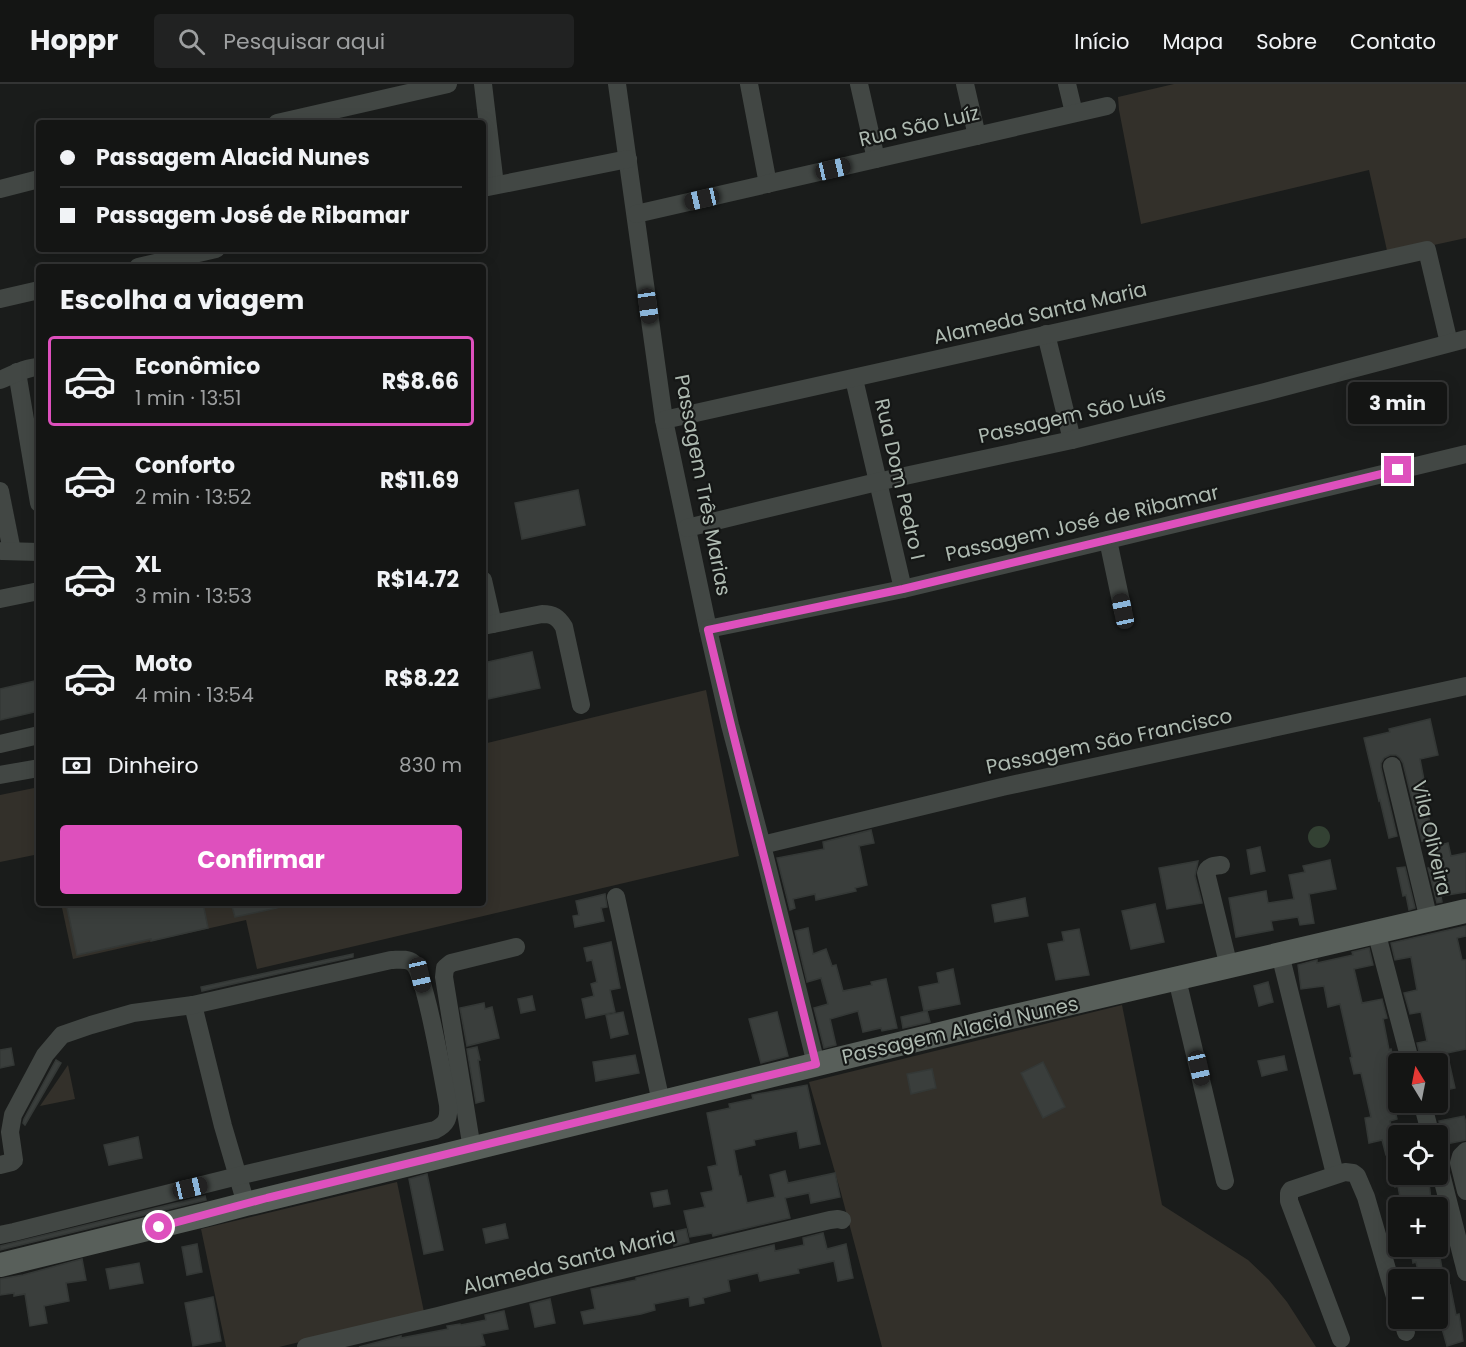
<!DOCTYPE html>
<html lang="pt">
<meta charset="utf-8">
<style>
body{margin:0;font-family:Poppins,sans-serif;background:#212222;color:#f1f3f6;height:100vh;display:flex;flex-direction:column;font-size:22px;white-space:nowrap}
*{box-sizing:border-box;margin:0}
p{font-size:20px;color:#9d9fa0}
.icon{flex:none;width:33px;height:33px;fill:none;stroke:currentColor;stroke-width:2;stroke-linecap:round;stroke-linejoin:round}
.map{position:relative;flex:1;overflow:hidden}
.details{position:absolute;left:36px;top:180px;width:450px;height:642px;display:flex;flex-direction:column;background:#141514;border-radius:6px;box-shadow:0 3px 15px #0003,0 0 0 2px #333434}
.details>*{flex:none}
.hud{position:absolute;left:36px;top:36px;width:450px;height:132px;border-radius:6px;box-shadow:0 3px 15px #0003,0 0 0 2px #333434;display:grid;align-content:center;height:132px;padding:0 24px;background:#141514}
.needle{width:39px;rotate:350deg}
.fabs{position:absolute;left:1388px;top:969px;display:grid;gap:12px}
.fabs a{display:grid;place-items:center;width:60px;height:60px;border-radius:6px;background:#141514;box-shadow:0 3px 15px #0003,0 0 0 2px #333434;font-size:30px}
.end{position:absolute;width:27px;height:27px;margin:-14px;border:8px solid #de50bd;background:#fff;box-shadow:0 0 0 3px #fff}
.from{border-radius:50%}
.bubble{position:absolute;height:42px;border-radius:6px;background:#141514;box-shadow:0 3px 15px #0003,0 0 0 2px #333434;font-size:20px;font-weight:700;line-height:42px;text-align:center}
.car{position:absolute;width:18px;height:36px;margin:-18px -9px;border-radius:8px;box-shadow:0 0 4px 2px #0007;background:linear-gradient(#222 24%,#8ab4d8 0 40%,#222 0 76%,#8ab4d8 0 86%,#222 0)}
.hud b{display:flex;align-items:center;gap:21px;height:57px;font-size:22px}
.hud b+b{border-top:2px solid #333434}
.hud i{width:15px;height:15px;background:#f1f3f6}
ul{padding:0;list-style:none}
li{display:flex;align-items:center;gap:18px;height:90px;margin:0 12px 9px;padding:0 12px;border:3px solid transparent;border-radius:6px}
li div{flex:1}
li b{display:block;font-size:22px}
li em{font-style:normal;font-weight:700}
li.selected{border-color:#de50bd}
li>.icon{width:54px;height:54px;stroke-width:1.5}
h2{padding:0 24px;font-size:27px;line-height:72px}
.pay{display:flex;align-items:center;gap:15px;height:66px;padding:0 24px;font-size:22px}
.pay p{margin-inline-start:auto}
.button{display:flex;gap:12px;margin-top:auto;padding:12px 24px}
.button a{flex:1;height:69px;border-radius:6px;background:#de50bd;color:#fff;font-size:24px;font-weight:700;line-height:69px;text-align:center}
header{display:flex;align-items:center;gap:36px;box-sizing:border-box;height:84px;padding:0 30px;background:#141514;border-bottom:2px solid #333434}
header strong{font-size:28px}
nav{display:flex;gap:33px;margin-inline-start:auto;font-size:21px}
.search{width:420px;height:54px;background:#212222;display:flex;align-items:center;gap:15px;box-sizing:border-box;padding:0 21px;border-radius:6px;color:#9d9fa0;font-size:22px}
.map>svg:first-child{display:block}
.green{fill:#33302a}
.water{fill:#334133}
.building{fill:#3a3e3c;stroke:#343836;stroke-width:1.5}
.lines{fill:none;stroke-linecap:round;stroke-linejoin:round}
.minor{stroke:#424744;stroke-width:18}
.major{stroke:#585f5a;stroke-width:24}
.route{stroke:#de50bd;stroke-width:8}
.labels{text-anchor:middle;stroke-width:4.5;stroke-linejoin:round;paint-order:stroke}
.street-label{font-size:20px;fill:#aebab1;stroke:#151716}
</style>
<header>
<strong>Hoppr</strong>
<div class="search"><svg class="icon" aria-label="search" viewBox="0 0 24 24"><circle cx="10" cy="10" r="6"/><path d="M15 15l6 6"/></svg>Pesquisar aqui</div>
<nav><a>Início</a><a>Mapa</a><a>Sobre</a><a>Contato</a></nav>
</header>
<div class="map">
<svg width="1466" height="1263" viewBox="0 0 1466 1263">
<rect width="100%" height="100%" fill="#1a1c1b"/>
<!-- green -->
<g class="green">
<path d="M1174,0H1466V154L1388,171L1369,86L1141,140L1119,26L1118,13Z"/>
<path d="M706,606L739,772L257,885L246,836L73,875L61,819H483V660Z"/>
<path d="M39,703V770L0,778V711Z"/>
<path d="M1122,921L1162,1121L1248,1176L1269,1196L1287,1218L1316,1263H882L841,1109L809,998Z"/>
<path d="M68,981L75,1015L40,1022Z"/>
<path d="M397,1098L424,1228L279,1263H226L201,1145Z"/>
</g>
<!-- water -->
<circle class="water" cx="1319" cy="753" r="11"/>
<!-- building -->
<g class="building">
<path d="M578,406L585,441L522,455L515,419Z"/>
<path d="M532,568L540,604L483,616V579Z"/>
<path d="M39,596V627L0,636V605Z"/>
<path d="M1430,635L1438,671L1420,675L1424,696H1422L1429,727H1427L1434,754L1422,757L1403,679L1400,674L1396,671H1390L1384,674L1381,679V684L1397,752L1389,754L1380,716L1379,717L1364,654L1390,648L1389,645Z"/>
<path d="M871,746L874,759L859,762L867,801L855,804L856,807L816,816L815,810L793,815L795,824L790,826L777,774L824,765L823,758Z"/>
<path d="M1448,759L1451,772L1466,769V808L1441,812L1442,818L1437,819L1428,784L1438,782L1434,763Z"/>
<path d="M1260,763L1265,787L1251,790L1247,766Z"/>
<path d="M1330,776L1336,805L1309,810L1314,839L1300,841L1298,833L1271,837L1273,846L1236,853L1229,814L1266,807L1268,819L1294,815L1289,791L1305,788L1303,782Z"/>
<path d="M1198,777L1195,792L1202,819L1167,825L1159,784Z"/>
<path d="M1405,783L1415,824L1409,826L1406,811L1403,812L1397,784Z"/>
<path d="M605,810L607,823L601,824L604,837L575,843L573,832L579,831L576,817Z"/>
<path d="M1025,814L1028,832L995,838L992,821Z"/>
<path d="M66,819H203L208,844L151,857V855L77,871Z"/>
<path d="M231,819H276L277,824L235,833Z"/>
<path d="M1155,820L1164,858L1131,865L1122,827Z"/>
<path d="M1466,842V852L1457,854L1462,876H1466V965L1447,969L1455,1004L1437,1008V980H1422L1417,959L1427,957L1421,928L1410,930L1404,909L1417,906L1411,873L1395,876L1391,859Z"/>
<path d="M808,844L813,870L826,865L832,882L836,881L843,907L872,901L871,898L886,895L897,944L882,947L881,944L863,948L858,927L830,935L836,961L824,964L814,924L828,920L821,894L807,898L795,847Z"/>
<path d="M1079,845L1089,891L1056,896L1048,860L1064,857L1062,848Z"/>
<path d="M611,858L620,904L610,906L615,928L586,934L582,915L594,912L591,900L597,898L592,876L587,877L584,864Z"/>
<path d="M1369,864L1373,881L1354,885L1362,919L1382,915L1387,934L1383,935L1389,966L1391,965L1395,981L1398,980V1025L1395,1026L1397,1035L1390,1037L1395,1059H1398V1090H1428L1432,1124H1402L1398,1102L1395,1103L1388,1071H1386L1382,1056L1369,1059L1365,1034L1371,1033L1361,989L1354,990L1350,974L1352,973L1340,920L1328,923L1324,902L1301,905L1298,881L1317,876V879L1353,871L1352,868Z"/>
<path d="M353,870V873L202,907L201,903Z"/>
<path d="M953,885L960,920L924,927L919,903L939,899L937,889Z"/>
<path d="M1268,898L1273,918L1259,922L1254,902Z"/>
<path d="M532,912L535,926L521,929L518,915Z"/>
<path d="M484,919L485,925L492,923L499,954L467,962L460,924Z"/>
<path d="M927,927L930,938L903,944L901,933Z"/>
<path d="M623,928L628,950L611,954L606,931Z"/>
<path d="M777,928L788,972L761,979L749,935Z"/>
<path d="M477,963L480,976H478L484,1017L476,1019L467,965Z"/>
<path d="M11,964L14,981L0,984V966Z"/>
<path d="M635,971L639,989L596,997L593,978Z"/>
<path d="M1284,972L1287,986L1262,992L1258,977Z"/>
<path d="M56,976L61,979L25,1041L23,1039L24,1035Z"/>
<path d="M1043,978L1065,1023L1043,1034L1021,989Z"/>
<path d="M932,985L936,1004L911,1010L907,990Z"/>
<path d="M807,1001L820,1060L800,1064L797,1047L754,1056L755,1061L734,1066L739,1092H741L747,1119L775,1113L770,1091L785,1087L788,1099L835,1089L840,1113L811,1119L809,1109L785,1114L790,1134L713,1152L712,1149L690,1153L684,1127L705,1123L701,1109L712,1107L713,1105L708,1083L717,1081L707,1029L730,1024L729,1020L753,1015L752,1011Z"/>
<path d="M1464,1032L1466,1039V1056L1437,1062L1442,1054L1439,1037Z"/>
<path d="M138,1053L142,1074L109,1081L104,1061Z"/>
<path d="M427,1090L443,1166L424,1170L409,1095Z"/>
<path d="M667,1106L670,1120L654,1123L651,1109Z"/>
<path d="M205,1112L206,1116L0,1166V1162Z"/>
<path d="M505,1140L508,1154L486,1159L483,1145Z"/>
<path d="M686,1145L689,1158L674,1162L672,1148Z"/>
<path d="M823,1149L827,1165L846,1160L853,1194L838,1197L834,1177L798,1185L799,1189L760,1197L758,1189L728,1196L730,1207L703,1214L704,1219L690,1222L689,1213L654,1220L655,1226L641,1230L584,1240L581,1228L595,1225L591,1205L636,1196V1194L774,1161L775,1167L804,1161L803,1154Z"/>
<path d="M197,1160L202,1188L187,1191L182,1163Z"/>
<path d="M1416,1162H1438L1444,1196H1423L1422,1191H1419L1416,1178L1413,1179L1411,1167L1417,1166Z"/>
<path d="M82,1175L86,1196L66,1199L69,1217L44,1222L47,1239L30,1242L25,1210L14,1212V1209L0,1211V1195L23,1191Z"/>
<path d="M139,1179L143,1199L110,1205L106,1185Z"/>
<path d="M1450,1201L1456,1231L1459,1230L1463,1257L1447,1262L1441,1241L1439,1242L1437,1229V1204Z"/>
<path d="M213,1213L221,1257L193,1262L185,1219Z"/>
<path d="M550,1215L555,1239L535,1243L530,1220Z"/>
<path d="M504,1227L508,1245L482,1250L485,1261L476,1263H359L401,1252V1254L448,1245L447,1242L460,1240L461,1241L486,1236L485,1231Z"/>
</g>
<g class="lines">
<!-- minor -->
<g class="minor">
<path d="M483,0L495,101"/>
<path d="M617,0L664,336L708,545L730,641L765,773L816,980"/>
<path d="M749,0L768,100"/>
<path d="M859,0L876,75"/>
<path d="M965,0L977,52"/>
<path d="M1067,0L1074,29"/>
<path d="M277,39L448,0"/>
<path d="M483,104L628,75"/>
<path d="M0,105L39,95"/>
<path d="M636,130L1107,22"/>
<path d="M138,183L216,165"/>
<path d="M0,215L39,206"/>
<path d="M1046,250L1072,356"/>
<path d="M17,288L39,419"/>
<path d="M854,295L903,505"/>
<path d="M0,296C12,291 26,283 39,283"/>
<path d="M664,336L1427,166L1449,259"/>
<path d="M0,407L12,467"/>
<path d="M687,444L877,398L1072,356L1265,308L1466,255"/>
<path d="M1108,456L1123,527"/>
<path d="M2,467L39,468"/>
<path d="M483,496L493,540"/>
<path d="M0,515L39,507"/>
<path d="M483,542L542,530C553,530 558,533 564,543L581,621"/>
<path d="M708,545L903,505L1466,370"/>
<path d="M0,660L39,651"/>
<path d="M1392,682L1429,836"/>
<path d="M0,691L39,684"/>
<path d="M762,761L1002,703L1466,602"/>
<path d="M1221,781C1214,782 1208,782 1206,789L1229,883"/>
<path d="M616,813L661,1018"/>
<path d="M1376,847L1411,980"/>
<path d="M1280,870L1335,1090"/>
<path d="M1177,895L1225,1097"/>
<path d="M193,921L223,1042L246,1120"/>
<path d="M1422,1018L1431,1052"/>
<path d="M472,1065L444,893L445,884L451,879L516,863"/>
<path d="M1466,1067L1461,1072L1459,1079L1466,1107"/>
<path d="M1437,1074L1466,1188"/>
<path d="M0,1081L12,1078L14,1076L10,1048L13,1031L45,971L62,951L91,941L133,929L193,921L391,876C398,876 407,874 413,879C425,890 444,999 448,1021C449,1034 447,1040 435,1046L238,1092L14,1148L0,1151"/>
<path d="M1402,1234L1406,1248"/>
<path d="M1341,1255L1289,1117V1109L1291,1106L1345,1088L1353,1089L1357,1092L1366,1113L1398,1223"/>
<path d="M306,1263L438,1232L559,1201L830,1136L838,1135L842,1136"/>
</g>
<!-- major -->
<path class="major" d="M0,1181L204,1131L246,1120L981,940L1466,827"/>
</g>
<g class="lines">
<!-- route -->
<path class="route" d="M159,1143L267,1114L816,980C781,835 742,691 708,546L903,505L1398,386"/>
</g>
<g class="labels">
<!-- street labels -->
<g class="street-label">
<text transform="translate(919 42) rotate(-13)" y="7">Rua São Luíz</text>
<text transform="translate(1040 229) rotate(-13)" y="7">Alameda Santa Maria</text>
<text transform="translate(1072 331) rotate(-13)" y="7">Passagem São Luís</text>
<text transform="translate(900 395) rotate(77)" y="7">Rua Dom Pedro I</text>
<text transform="translate(703 401) rotate(79)" y="7">Passagem Três Marias</text>
<text transform="translate(1082 439) rotate(-13)" y="7">Passagem José de Ribamar</text>
<text transform="translate(1109 657) rotate(-12)" y="7">Passagem São Francisco</text>
<text transform="translate(1432 754) rotate(77)" y="7">Vila Oliveira</text>
<text transform="translate(960 946) rotate(-13)" y="7">Passagem Alacid Nunes</text>
<text transform="translate(569 1177) rotate(-14)" y="7">Alameda Santa Maria</text>
</g>
</g>
</svg>
<div class="fabs">
<a><svg class="needle" viewBox="-14 -14 28 28"><path d="M0-13l5 13h-10z" fill="#e53935"/><path d="M0 13l5-13h-10z" fill="#9d9fa0"/></svg></a>
<a><svg class="icon" aria-label="locate" viewBox="0 0 24 24"><circle cx="12" cy="12" r="6"/><path d="M12 2v4M12 18v4M2 12h4M18 12h4"/></svg></a>
<a>+</a>
<a>−</a>
</div>
<i class="end from" style="left:159px;top:1143px"></i>
<i class="end" style="left:1398px;top:386px"></i>
<div class="bubble" style="left:1348px;top:298px;width:99px">3 min</div>
<i class="car" style="left:833px;top:85px;rotate:77deg"></i>
<i class="car" style="left:702px;top:115px;rotate:257deg"></i>
<i class="car" style="left:648px;top:222px;rotate:172deg"></i>
<i class="car" style="left:1123px;top:527px;rotate:348deg"></i>
<i class="car" style="left:420px;top:891px;rotate:167deg"></i>
<i class="car" style="left:1199px;top:984px;rotate:167deg"></i>
<i class="car" style="left:190px;top:1104px;rotate:77deg"></i>
<div class="hud">
<b><i class="from"></i>Passagem Alacid Nunes</b>
<b><i></i>Passagem José de Ribamar</b>
</div>
<section class="details">
<h2>Escolha a viagem</h2>
<ul>
<li class="selected"><svg class="icon" aria-label="car" viewBox="0 0 24 24"><path d="M5 17H2v-5l4-1 3-4h7l3 4 3 1v5h-3M9 17h6M6 11h13"/><circle cx="7" cy="17" r="2"/><circle cx="17" cy="17" r="2"/></svg><div><b>Econômico</b><p>1 min · 13:51</p></div><em>R$8.66</em></li>
<li><svg class="icon" aria-label="car" viewBox="0 0 24 24"><path d="M5 17H2v-5l4-1 3-4h7l3 4 3 1v5h-3M9 17h6M6 11h13"/><circle cx="7" cy="17" r="2"/><circle cx="17" cy="17" r="2"/></svg><div><b>Conforto</b><p>2 min · 13:52</p></div><em>R$11.69</em></li>
<li><svg class="icon" aria-label="car" viewBox="0 0 24 24"><path d="M5 17H2v-5l4-1 3-4h7l3 4 3 1v5h-3M9 17h6M6 11h13"/><circle cx="7" cy="17" r="2"/><circle cx="17" cy="17" r="2"/></svg><div><b>XL</b><p>3 min · 13:53</p></div><em>R$14.72</em></li>
<li><svg class="icon" aria-label="car" viewBox="0 0 24 24"><path d="M5 17H2v-5l4-1 3-4h7l3 4 3 1v5h-3M9 17h6M6 11h13"/><circle cx="7" cy="17" r="2"/><circle cx="17" cy="17" r="2"/></svg><div><b>Moto</b><p>4 min · 13:54</p></div><em>R$8.22</em></li>
</ul>
<div class="pay"><svg class="icon" aria-label="cash" viewBox="0 0 24 24"><path d="M3 7h18v10H3z"/><circle cx="12" cy="12" r="2"/></svg>Dinheiro<p>830 m</p></div>
<div class="button"><a>Confirmar</a></div>
</section>
</div>
